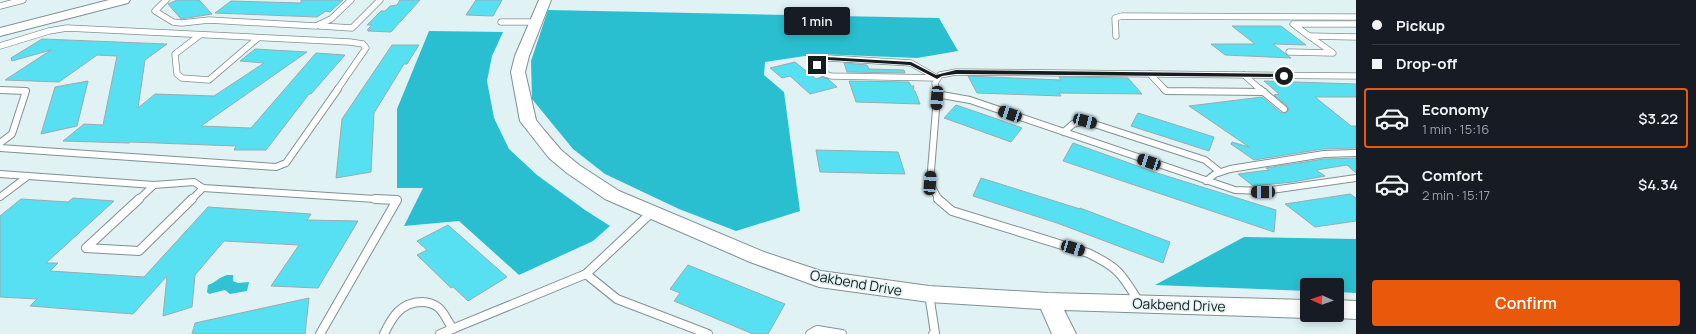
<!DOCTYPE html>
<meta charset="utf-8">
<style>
body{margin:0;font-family:Manrope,sans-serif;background:#242831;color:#f1f3f6;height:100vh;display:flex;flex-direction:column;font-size:15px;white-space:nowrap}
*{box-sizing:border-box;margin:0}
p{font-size:13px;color:#9ea1a6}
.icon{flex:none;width:22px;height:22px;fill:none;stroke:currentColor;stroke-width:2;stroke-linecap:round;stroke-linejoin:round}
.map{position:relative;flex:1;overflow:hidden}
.details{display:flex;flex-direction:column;background:#171b24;width:340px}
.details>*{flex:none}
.hud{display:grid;align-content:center;height:88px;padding:0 16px;background:#171b24}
.needle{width:26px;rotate:272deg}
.controls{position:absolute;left:1300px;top:278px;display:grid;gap:8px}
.controls a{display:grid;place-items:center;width:44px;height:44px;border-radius:4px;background:#171b24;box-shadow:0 2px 10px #0003;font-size:20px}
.end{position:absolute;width:18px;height:18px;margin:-9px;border:5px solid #171d1e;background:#fff;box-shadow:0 0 0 2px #fff}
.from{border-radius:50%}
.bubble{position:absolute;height:28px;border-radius:4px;background:#171b24;box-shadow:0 2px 10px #0003;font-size:13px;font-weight:600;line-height:28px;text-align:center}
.car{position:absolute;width:12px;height:24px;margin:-12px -6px;border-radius:5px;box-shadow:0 0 3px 1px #0007;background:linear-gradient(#222 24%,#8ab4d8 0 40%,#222 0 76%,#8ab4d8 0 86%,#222 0)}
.hud b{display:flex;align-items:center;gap:14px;height:38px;font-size:15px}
.hud b+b{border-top:1px solid #363941}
.hud i{width:10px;height:10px;background:#f1f3f6}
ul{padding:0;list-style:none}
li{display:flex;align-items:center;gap:12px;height:60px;margin:0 8px 6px;padding:0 8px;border:2px solid transparent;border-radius:4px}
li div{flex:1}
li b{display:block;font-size:15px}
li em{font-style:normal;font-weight:600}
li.on{border-color:#ea580c}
li>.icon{width:36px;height:36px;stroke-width:1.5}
.button{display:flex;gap:8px;margin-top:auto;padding:8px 16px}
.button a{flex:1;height:46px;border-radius:4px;background:#ea580c;color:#fff;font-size:16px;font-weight:600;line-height:46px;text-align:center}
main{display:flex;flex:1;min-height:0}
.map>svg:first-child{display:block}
.forest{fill:#2abfd0}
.water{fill:#31c3d4}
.building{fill:#57e0f1;stroke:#9aacae}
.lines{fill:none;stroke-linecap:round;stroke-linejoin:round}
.service-far2-casing{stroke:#809093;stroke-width:7}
.service-far1-casing{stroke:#809093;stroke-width:8}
.service-casing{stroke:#809093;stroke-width:10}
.tertiary-casing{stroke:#809093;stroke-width:2}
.service-far2{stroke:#fff;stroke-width:5.5}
.service-far1{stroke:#fff;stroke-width:6}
.service{stroke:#fff;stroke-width:8}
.tertiary{fill:#fff;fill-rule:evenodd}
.route{fill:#171d1e}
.labels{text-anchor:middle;stroke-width:3;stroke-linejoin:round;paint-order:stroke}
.street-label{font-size:14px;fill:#171d1e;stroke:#e0f2f4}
</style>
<main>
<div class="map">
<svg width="1356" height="334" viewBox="0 0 1356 334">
<rect width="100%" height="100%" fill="#e0f2f4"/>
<!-- forest -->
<g class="forest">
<path d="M548,10L939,18L958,51L917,58L818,54L765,62L764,75L784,92L800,211L736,231L679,209L605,174L573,149L532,99L531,61Z"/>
<path d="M429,31L503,32L492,56L487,81L494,118L509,149L537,175L585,210L610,226L593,241L519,275L459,221L404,226L423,188H397V109Z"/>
<path d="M1244,237L1356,239V293L1337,292V285H1307V291L1155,285Z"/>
</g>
<!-- water -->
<path class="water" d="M227,275H233V281L238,283L249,282L247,291L230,294L225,290L209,294L207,292L208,285C215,283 219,277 227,275Z"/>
<!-- building -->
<g class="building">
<path d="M177,0H199L212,14L181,19L168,4Z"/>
<path d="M301,0H343L330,12L326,11L317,17L215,13L231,1L301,3Z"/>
<path d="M400,0H420L391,32L368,31L370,30H367L372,25H367L381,11H385L390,6L397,5Z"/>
<path d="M476,0H502L493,16L466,15Z"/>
<path d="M1232,26H1281L1306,45L1273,44L1291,58L1225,55L1211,44H1255Z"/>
<path d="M42,39L167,44L145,60L138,108L155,94L214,96L264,63L240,61L255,49L307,52L201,126L251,128L316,53L345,55L311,94H309L266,150H234L236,146L131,142L129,143L63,141L84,124L103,125L117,56L97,55L59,82L5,80L51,50L12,61L11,58Z"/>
<path d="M392,45H419L407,64H404L374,113L371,172L336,178L342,119Z"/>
<path d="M795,62L816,79L822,77L828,79L837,87L810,94L790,76L782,78L770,68Z"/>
<path d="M844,63L867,65L869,69L904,70L905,73L847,72Z"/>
<path d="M968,76L1061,80L1059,77L1128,78L1142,94L1059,93L1061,96L977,93Z"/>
<path d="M88,81L77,126L41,134L55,87Z"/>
<path d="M849,81L909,82L911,86H914L913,90L915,91L920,104L856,102Z"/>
<path d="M1264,81L1356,84V97H1315L1351,126H1356V148L1323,149L1254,160L1231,144L1232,142L1249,147L1189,106L1262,97L1281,113L1287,112L1289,109L1287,106L1274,95L1279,94Z"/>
<path d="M956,105L1000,120L1022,128L1011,142L944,118Z"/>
<path d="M1138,113L1214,137L1209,151L1131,126Z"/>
<path d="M1073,143L1157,173L1276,210L1274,232L1063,161Z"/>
<path d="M816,150L898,152L905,174L820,172Z"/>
<path d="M1356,158V173L1347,165L1316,170L1325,176L1293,182L1253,186L1238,174L1269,170L1266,168L1324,159Z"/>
<path d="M981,178L1080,209V208L1170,242L1163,263L1057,223L973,196Z"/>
<path d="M1350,194L1356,198V221L1315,227L1285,204Z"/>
<path d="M73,198L114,201L46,263H58L50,271L144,277L208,207L311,214L307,220L358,221L318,288L271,286L299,245L224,241L195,275L192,307L163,316L167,276L133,314L30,306L37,299L0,297V216L21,199L68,202Z"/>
<path d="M448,225L507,277L468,301L453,287L451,288L417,255L427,250L417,241Z"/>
<path d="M688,265L785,304L768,334H753L674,301L680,293L670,289Z"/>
<path d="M309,298L305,334H192L195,323Z"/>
</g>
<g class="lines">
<defs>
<g id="service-far2">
<path d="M166,0L155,11L173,22L182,23L209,20L316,26L331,19L351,0"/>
<path d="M0,6L23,0"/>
<path d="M501,22H536"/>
<path d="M320,26L352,28L380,0"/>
<path d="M200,35L175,54L177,74L182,78L209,80L258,38"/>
<path d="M1116,36L1115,18L1122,16L1356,17"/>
<path d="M1309,36L1293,24H1356"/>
<path d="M0,46L49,31L67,28L350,42L363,44L366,48L337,90"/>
<path d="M1289,52L1333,53L1309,36L1356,37"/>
<path d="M827,58L911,63L937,78L831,76L819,72L817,65Z"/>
<path d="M1150,74L1165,90"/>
<path d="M1244,75L1261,90"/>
<path d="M936,90L935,83L940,75L956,72L1356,76"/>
</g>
<g id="service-far1">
<path d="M936,89L937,97L930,183L939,200"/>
<path d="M1164,89L1166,91L1264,92"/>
<path d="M1260,89L1284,109"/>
<path d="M0,90L26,91L12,134L0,143"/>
<path d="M936,94L970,100L1235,190L1265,191L1356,178"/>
<path d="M1064,132L1073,124L1085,121L1205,160L1220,172"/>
<path d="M0,148L276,167L286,163L338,89"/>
<path d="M0,174L154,185L194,182L203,188L391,200"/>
<path d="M1206,181L1215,174L1230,169L1324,154L1356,153"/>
<path d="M0,197L28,176"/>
<path d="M138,200L154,185"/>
<path d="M191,200L203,188"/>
</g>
<g id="service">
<path d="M139,199L86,248L139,251L192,199"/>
<path d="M938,199L952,211L1088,253C1119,268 1121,273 1139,302"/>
<path d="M651,213L586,274L617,299L708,334"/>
<path d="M929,294L935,333L933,334"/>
<path d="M320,334L397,200L375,199"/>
<path d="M384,334C392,317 401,302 422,302C427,302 435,304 439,308C445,314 448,322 453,329"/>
<path d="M440,334L586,274"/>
<path d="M810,334L817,330L842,334"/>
</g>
<g id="tertiary">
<path d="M109,0H130L128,3L0,36V28Z"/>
<path d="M539,0H551L529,56L525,72L536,120L544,130L561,150L579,165L619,191L764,252L821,271L929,286L1048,293L1307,300V315H1315L1307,318L1064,310L1076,334H1052L1041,309L929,302L819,287L750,262L605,199L567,173L549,158L520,121L511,72L515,56Z"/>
<path d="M1337,300L1356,301V319L1337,318L1329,315H1337Z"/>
</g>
</defs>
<!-- service-far2 casing -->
<use href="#service-far2" class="service-far2-casing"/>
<!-- service-far1 casing -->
<use href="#service-far1" class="service-far1-casing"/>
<!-- service casing -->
<use href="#service" class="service-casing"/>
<!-- tertiary casing -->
<use href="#tertiary" class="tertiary-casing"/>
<!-- service-far2 -->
<use href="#service-far2" class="service-far2"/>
<!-- service-far1 -->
<use href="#service-far1" class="service-far1"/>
<!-- service -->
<use href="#service" class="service"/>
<!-- tertiary -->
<use href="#tertiary" class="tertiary"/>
</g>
<!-- route -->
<path class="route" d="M826,57L911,62L936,75L956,70L1284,74L1287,76L1284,77L956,74L942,76L937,79L910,65L828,60L819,66H815V63Z"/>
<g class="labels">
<!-- street labels -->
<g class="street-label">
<text transform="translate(856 283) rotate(10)" y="5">Oakbend Drive</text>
<text transform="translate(1179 305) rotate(2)" y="5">Oakbend Drive</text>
</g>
</g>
</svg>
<div class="controls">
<a><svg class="needle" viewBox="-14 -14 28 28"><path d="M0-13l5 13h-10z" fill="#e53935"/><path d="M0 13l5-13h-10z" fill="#9ea1a6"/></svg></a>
</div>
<i class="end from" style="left:1284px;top:76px"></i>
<i class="end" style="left:817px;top:65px"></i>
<div class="bubble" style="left:784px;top:7px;width:66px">1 min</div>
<i class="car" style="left:937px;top:98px;rotate:184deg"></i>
<i class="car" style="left:1010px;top:114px;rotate:289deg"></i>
<i class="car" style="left:1085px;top:121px;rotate:105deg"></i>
<i class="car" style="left:1149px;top:162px;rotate:289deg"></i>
<i class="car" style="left:930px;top:183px;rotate:4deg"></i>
<i class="car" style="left:1263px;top:192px;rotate:270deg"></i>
<i class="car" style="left:1073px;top:248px;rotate:107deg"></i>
</div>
<section class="details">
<div class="hud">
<b><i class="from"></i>Pickup</b>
<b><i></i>Drop-off</b>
</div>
<ul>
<li class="on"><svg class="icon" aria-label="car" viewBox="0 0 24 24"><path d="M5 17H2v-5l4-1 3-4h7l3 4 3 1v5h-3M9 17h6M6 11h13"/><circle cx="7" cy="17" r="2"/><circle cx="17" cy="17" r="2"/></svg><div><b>Economy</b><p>1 min · 15:16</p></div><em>$3.22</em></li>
<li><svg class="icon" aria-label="car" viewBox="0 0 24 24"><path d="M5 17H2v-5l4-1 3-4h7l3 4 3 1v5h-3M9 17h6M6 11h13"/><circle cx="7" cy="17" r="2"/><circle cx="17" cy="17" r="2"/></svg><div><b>Comfort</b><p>2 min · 15:17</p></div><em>$4.34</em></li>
</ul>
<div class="button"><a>Confirm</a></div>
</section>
</main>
